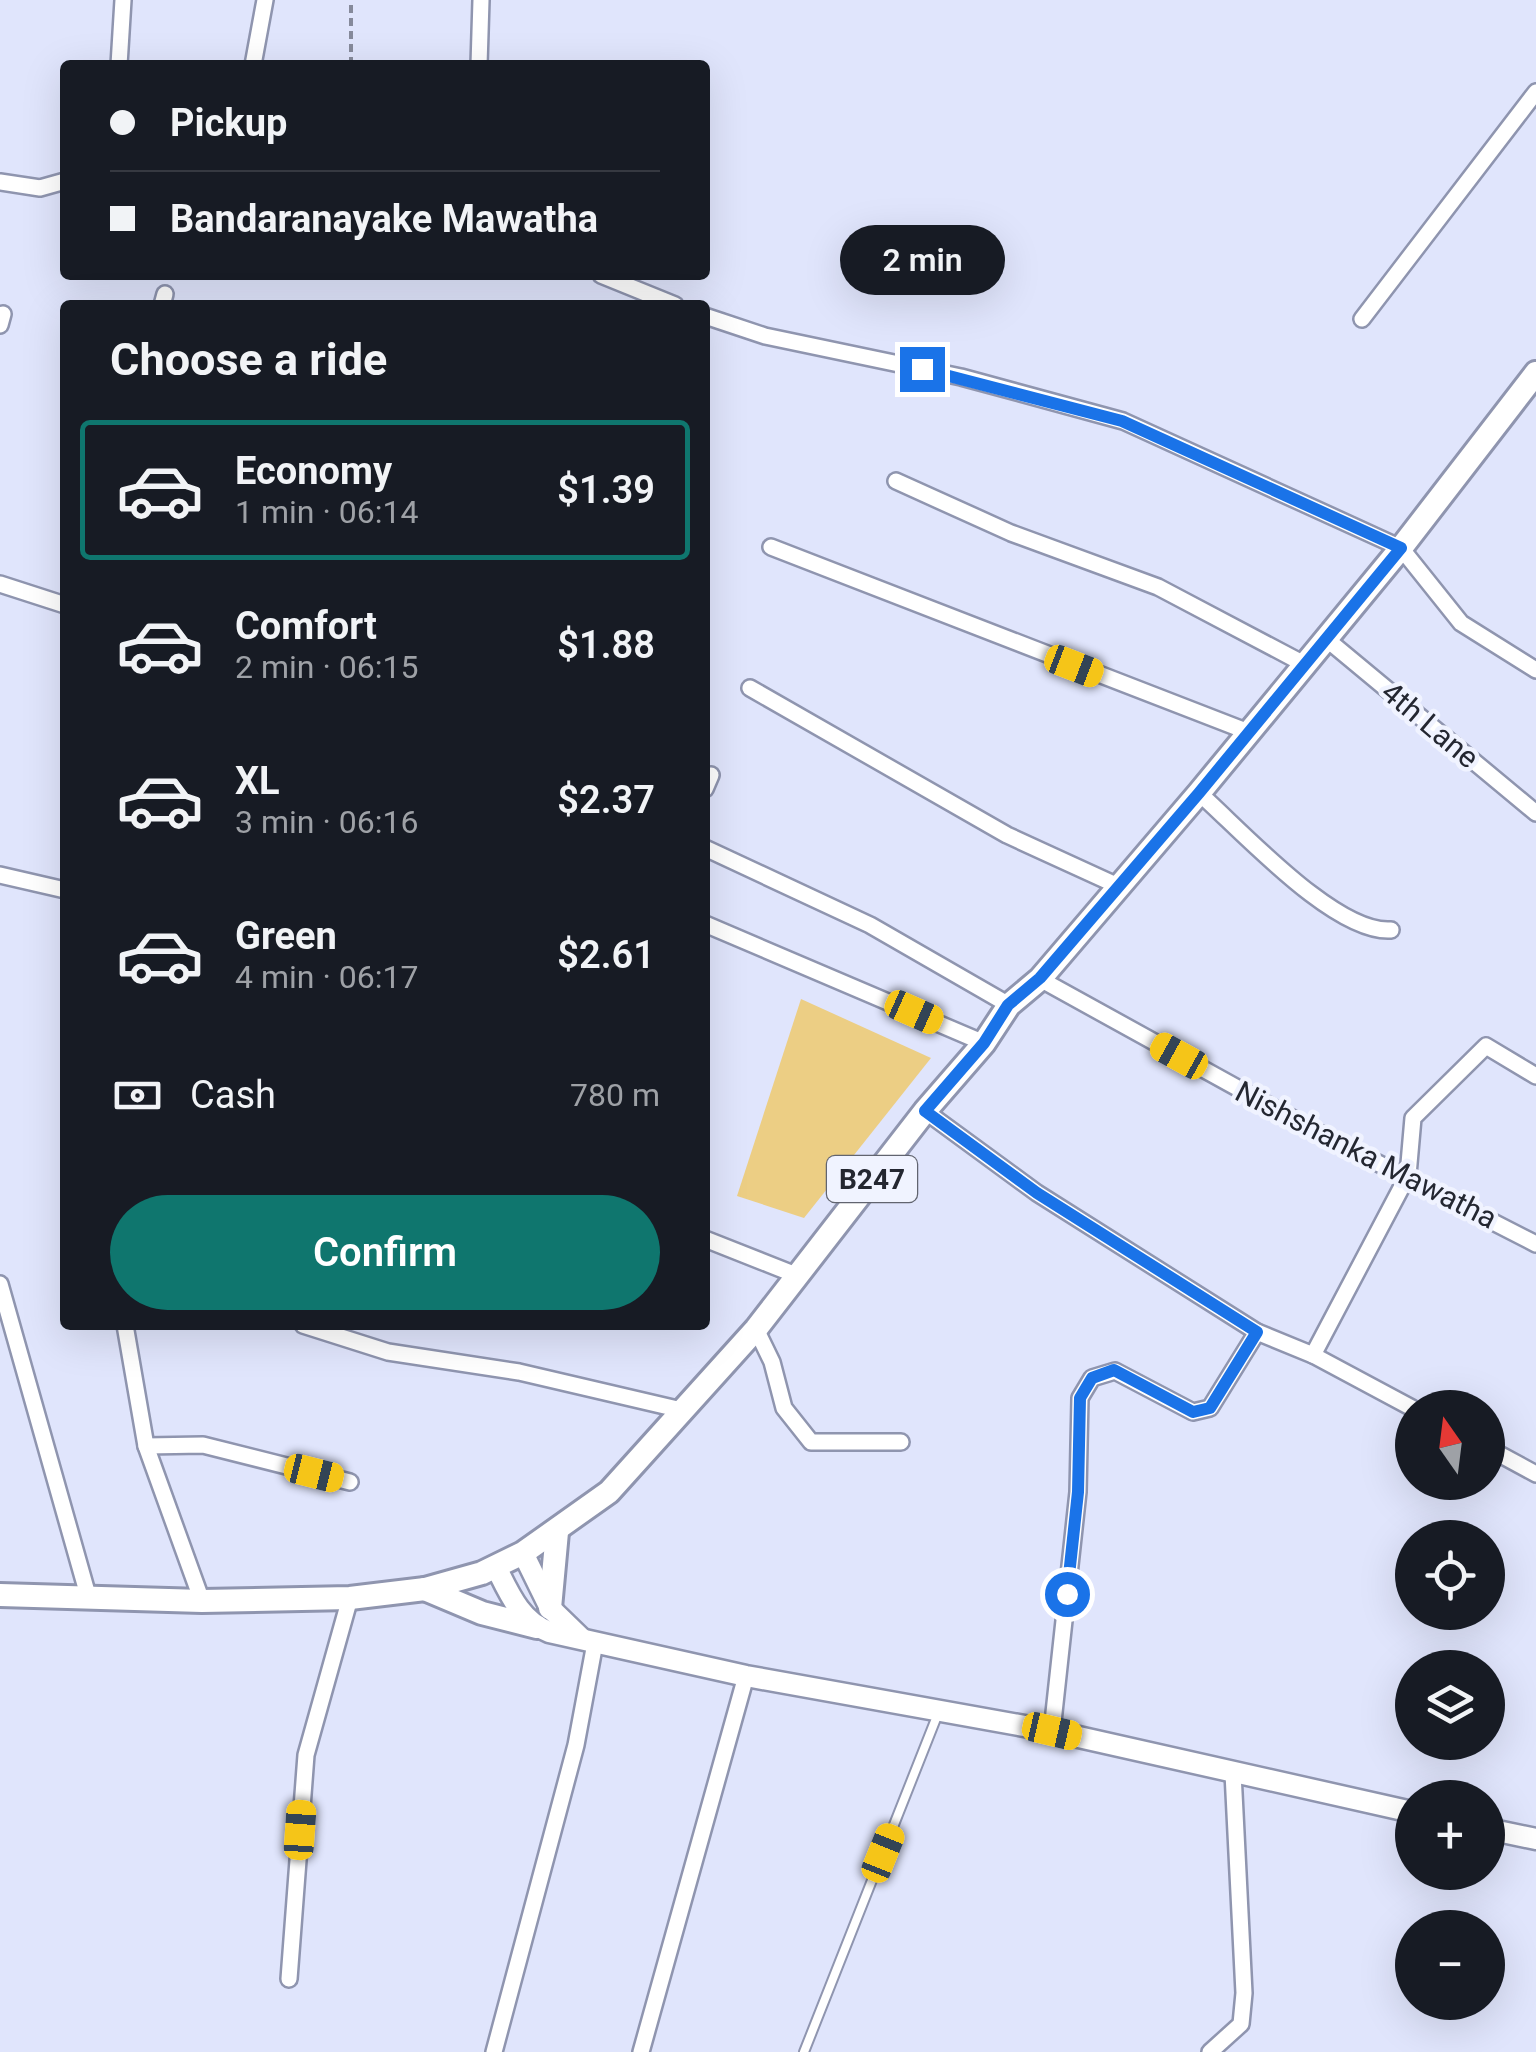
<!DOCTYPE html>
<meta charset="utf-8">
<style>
body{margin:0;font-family:Roboto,sans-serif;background:#242831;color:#f1f3f6;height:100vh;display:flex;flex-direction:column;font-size:38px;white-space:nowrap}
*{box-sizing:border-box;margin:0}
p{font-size:32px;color:#9ea1a6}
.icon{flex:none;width:55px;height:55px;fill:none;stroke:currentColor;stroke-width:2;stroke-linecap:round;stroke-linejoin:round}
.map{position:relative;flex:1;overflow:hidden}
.drawer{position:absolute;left:60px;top:300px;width:650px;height:1030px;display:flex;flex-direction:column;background:#171b24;border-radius:10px;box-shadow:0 10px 40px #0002}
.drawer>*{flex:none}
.top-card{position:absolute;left:60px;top:60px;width:650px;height:220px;border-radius:10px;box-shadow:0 10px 40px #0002;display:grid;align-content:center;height:220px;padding:0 50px;background:#171b24}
.needle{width:65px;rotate:346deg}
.fabs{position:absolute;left:1395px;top:1390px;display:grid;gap:20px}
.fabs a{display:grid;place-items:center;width:110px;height:110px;border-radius:50%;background:#171b24;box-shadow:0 10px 40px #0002;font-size:50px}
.end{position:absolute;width:45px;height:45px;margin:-22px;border:12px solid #1a73e8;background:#fff;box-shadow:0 0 0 5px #fff}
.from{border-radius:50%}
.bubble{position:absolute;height:70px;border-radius:35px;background:#171b24;box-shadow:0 10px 40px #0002;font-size:32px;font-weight:600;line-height:70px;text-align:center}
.car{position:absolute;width:30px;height:60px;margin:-30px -15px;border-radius:12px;box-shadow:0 0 8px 2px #0007;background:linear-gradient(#f5c518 24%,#345 0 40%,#f5c518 0 76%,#345 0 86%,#f5c518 0)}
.top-card b{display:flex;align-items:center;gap:35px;height:95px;font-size:38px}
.top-card b+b{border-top:2px solid #363941}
.top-card i{width:25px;height:25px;background:#f1f3f6}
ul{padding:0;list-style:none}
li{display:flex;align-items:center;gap:30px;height:140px;margin:0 20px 15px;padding:0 30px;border:5px solid transparent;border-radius:10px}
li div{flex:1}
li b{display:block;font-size:38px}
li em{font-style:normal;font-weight:600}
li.on{border-color:#0f766e}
li>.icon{width:90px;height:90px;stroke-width:1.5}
h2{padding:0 50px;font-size:45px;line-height:120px}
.pay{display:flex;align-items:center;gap:25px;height:110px;padding:0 50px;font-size:38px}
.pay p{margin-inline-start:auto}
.action{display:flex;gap:20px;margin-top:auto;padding:20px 50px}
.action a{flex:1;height:115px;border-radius:60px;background:#0f766e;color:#fff;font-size:40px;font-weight:600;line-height:115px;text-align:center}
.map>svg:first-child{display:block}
.green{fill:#ecce84}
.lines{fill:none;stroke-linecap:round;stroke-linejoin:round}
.lane-casing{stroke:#8f95af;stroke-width:12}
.street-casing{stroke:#8f95af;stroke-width:20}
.secondary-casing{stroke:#8f95af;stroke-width:25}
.primary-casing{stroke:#8f95af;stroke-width:28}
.path{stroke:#868a9b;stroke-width:4;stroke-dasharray:8 5;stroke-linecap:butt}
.lane{stroke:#fff;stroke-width:8}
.street{stroke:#fff;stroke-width:15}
.secondary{stroke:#fff;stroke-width:20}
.primary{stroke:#fff;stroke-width:22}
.route{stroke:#1a73e8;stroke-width:12}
.labels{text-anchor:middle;stroke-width:9;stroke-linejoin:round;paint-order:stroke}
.shield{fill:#f0f3ff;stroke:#61646f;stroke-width:2.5}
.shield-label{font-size:28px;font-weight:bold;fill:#242731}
.street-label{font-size:30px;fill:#242731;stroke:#f0f3ff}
</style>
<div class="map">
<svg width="1536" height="2052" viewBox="0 0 1536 2052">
<rect width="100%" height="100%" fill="#e0e5fc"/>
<!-- green -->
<path class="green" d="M801,999L931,1058L804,1218L737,1196Z"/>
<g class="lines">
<defs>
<path id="lane" d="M804,2052L939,1711"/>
<g id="street">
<path d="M119,65L123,0"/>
<path d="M253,65L265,0"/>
<path d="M479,65L481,0"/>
<path d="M0,182L40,188L65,181"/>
<path d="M601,275L675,305"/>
<path d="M162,305L165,294"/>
<path d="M705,316L765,336L961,377L1123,421L1401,548L1461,623L1536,670"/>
<path d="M1362,319L1536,92"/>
<path d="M0,325L3,314"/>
<path d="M896,481L1011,533L1158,587L1304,664"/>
<path d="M771,547L1246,731"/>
<path d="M0,584L65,605"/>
<path d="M1324,637L1536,813"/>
<path d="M750,688L1007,835L1116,885"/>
<path d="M705,789L711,775"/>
<path d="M1199,793C1241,830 1335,934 1391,930"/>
<path d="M705,848L870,925L1009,1005"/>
<path d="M0,875L65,890"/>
<path d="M705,924L984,1043"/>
<path d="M1040,979L1319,1133L1536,1244"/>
<path d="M925,1111L1037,1193L1257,1332L1313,1355L1412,1408"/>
<path d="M705,1239L796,1275"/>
<path d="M0,1284L89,1599"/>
<path d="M125,1325L146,1446L202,1601"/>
<path d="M303,1325L388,1352L519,1372L686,1411"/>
<path d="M756,1329L772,1362L784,1408L811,1442H901"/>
<path d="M1313,1355L1408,1175L1413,1118L1486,1046L1536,1076"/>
<path d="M146,1446L203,1445L350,1482"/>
<path d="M1488,1448L1536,1474"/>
<path d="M1052,1731L1078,1492L1080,1398L1092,1378L1115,1371L1193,1412L1210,1408L1257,1332"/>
<path d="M289,1979L306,1755L350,1598"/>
<path d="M494,2052L576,1745L595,1643"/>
<path d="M641,2052L746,1676"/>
<path d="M1210,2052L1241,2024L1244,1993L1233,1773"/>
</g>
<g id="secondary">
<path d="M523,1553L550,1608L581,1638"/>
<path d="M496,1567C509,1593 520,1621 549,1632L746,1676L1052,1731L1412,1812"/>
<path d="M1488,1829L1536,1839"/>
</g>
<g id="primary">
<path d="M425,1589L482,1613L537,1627"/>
<path d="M0,1595L202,1601L350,1598L425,1589L482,1573L523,1553L609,1492L756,1329L925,1111L984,1043L1009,1005L1040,979L1199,793L1401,548L1536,373"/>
<path d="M550,1608L557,1532"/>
</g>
</defs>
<!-- lane casing -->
<use href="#lane" class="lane-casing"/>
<!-- street casing -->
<use href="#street" class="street-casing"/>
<!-- secondary casing -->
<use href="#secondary" class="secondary-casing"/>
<!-- primary casing -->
<use href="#primary" class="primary-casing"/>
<!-- path -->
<path class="path" d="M351,65V0"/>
<!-- lane -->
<use href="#lane" class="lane"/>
<!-- street -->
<use href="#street" class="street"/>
<!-- secondary -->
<use href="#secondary" class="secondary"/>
<!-- primary -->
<use href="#primary" class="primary"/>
</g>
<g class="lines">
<!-- route -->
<path class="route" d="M922,369L1122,421L1401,548L1199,793L1040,978L1008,1005L984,1043L925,1111L1037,1193L1257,1332L1210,1408L1193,1412L1114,1370L1092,1378L1080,1398L1078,1492L1067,1594"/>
</g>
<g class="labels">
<!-- shield labels -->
<rect class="shield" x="827" y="1156" width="90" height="46" rx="8"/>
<g class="shield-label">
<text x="872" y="1189">B247</text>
</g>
<!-- street labels -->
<g class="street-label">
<text transform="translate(1430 725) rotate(40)" y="10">4th Lane</text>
<text transform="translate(1366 1155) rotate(27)" y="10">Nishshanka Mawatha</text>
</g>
</g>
</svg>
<div class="fabs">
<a><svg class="needle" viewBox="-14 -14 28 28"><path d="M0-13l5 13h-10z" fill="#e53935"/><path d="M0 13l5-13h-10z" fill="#9ea1a6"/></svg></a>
<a><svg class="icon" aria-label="locate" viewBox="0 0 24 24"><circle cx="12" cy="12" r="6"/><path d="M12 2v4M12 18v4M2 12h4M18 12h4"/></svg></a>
<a><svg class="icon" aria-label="layers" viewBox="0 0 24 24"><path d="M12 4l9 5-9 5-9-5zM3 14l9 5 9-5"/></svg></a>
<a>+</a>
<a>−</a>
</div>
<i class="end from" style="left:1067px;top:1594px"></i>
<i class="end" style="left:922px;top:369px"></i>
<div class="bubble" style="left:840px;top:225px;width:165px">2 min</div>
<i class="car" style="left:1074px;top:666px;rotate:111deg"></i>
<i class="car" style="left:914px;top:1012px;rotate:114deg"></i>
<i class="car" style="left:1179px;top:1056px;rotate:299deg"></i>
<i class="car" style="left:314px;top:1473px;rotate:104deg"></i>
<i class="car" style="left:1052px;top:1731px;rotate:103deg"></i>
<i class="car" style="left:300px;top:1830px;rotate:4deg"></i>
<i class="car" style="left:883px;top:1853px;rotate:22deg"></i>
<div class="top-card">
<b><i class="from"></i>Pickup</b>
<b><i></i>Bandaranayake Mawatha</b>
</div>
<section class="drawer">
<h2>Choose a ride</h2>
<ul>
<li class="on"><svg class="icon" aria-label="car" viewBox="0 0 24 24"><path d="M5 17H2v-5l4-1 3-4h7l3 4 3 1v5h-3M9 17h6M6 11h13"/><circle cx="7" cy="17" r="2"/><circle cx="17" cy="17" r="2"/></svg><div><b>Economy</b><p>1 min · 06:14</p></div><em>$1.39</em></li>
<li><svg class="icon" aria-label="car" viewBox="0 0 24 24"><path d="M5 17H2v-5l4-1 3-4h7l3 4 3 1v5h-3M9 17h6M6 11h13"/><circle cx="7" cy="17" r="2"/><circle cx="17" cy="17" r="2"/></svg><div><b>Comfort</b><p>2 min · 06:15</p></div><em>$1.88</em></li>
<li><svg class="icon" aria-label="car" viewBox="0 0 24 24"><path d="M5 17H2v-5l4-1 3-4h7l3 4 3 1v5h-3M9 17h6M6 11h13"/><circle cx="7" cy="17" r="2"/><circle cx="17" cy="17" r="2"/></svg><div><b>XL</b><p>3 min · 06:16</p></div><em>$2.37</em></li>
<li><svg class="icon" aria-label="car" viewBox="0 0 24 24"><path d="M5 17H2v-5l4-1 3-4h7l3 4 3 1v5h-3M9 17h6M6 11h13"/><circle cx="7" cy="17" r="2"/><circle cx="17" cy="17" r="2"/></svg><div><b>Green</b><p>4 min · 06:17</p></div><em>$2.61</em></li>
</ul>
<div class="pay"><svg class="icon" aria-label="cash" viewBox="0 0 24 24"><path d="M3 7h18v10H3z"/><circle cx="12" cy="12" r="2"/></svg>Cash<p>780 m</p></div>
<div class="action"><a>Confirm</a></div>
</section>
</div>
